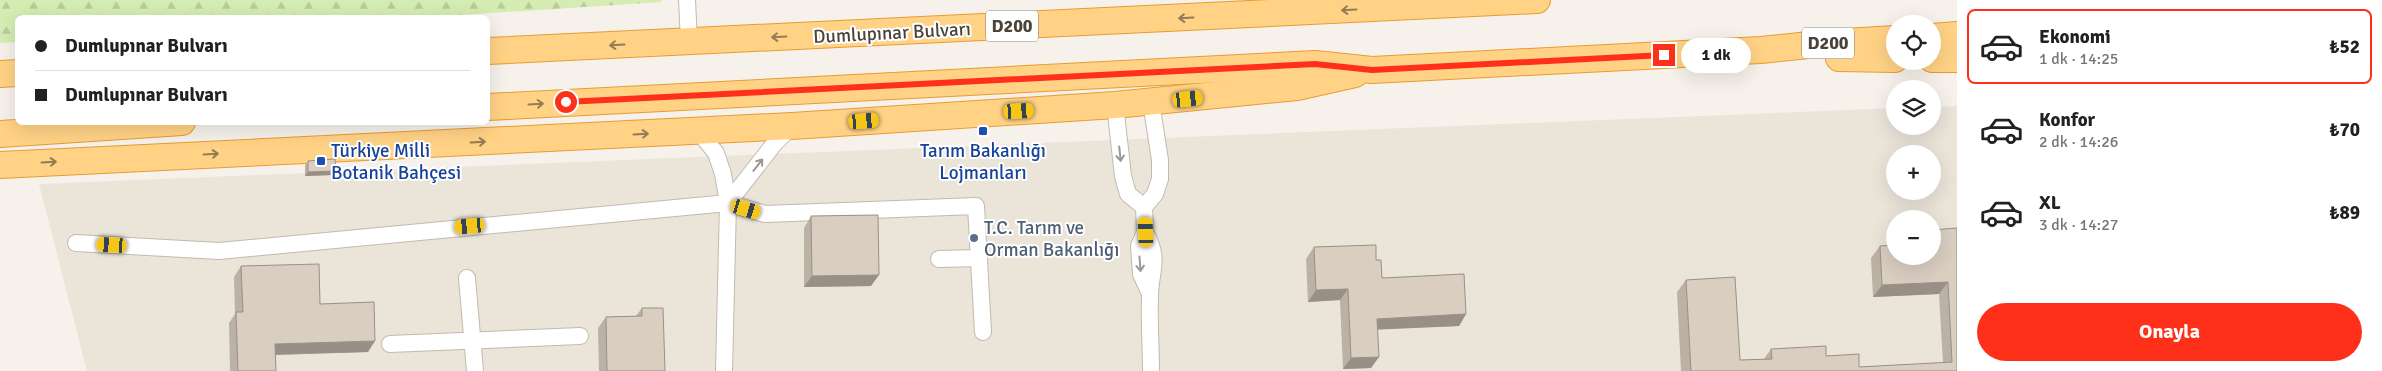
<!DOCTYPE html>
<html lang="tr">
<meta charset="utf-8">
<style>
body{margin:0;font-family:Signika,sans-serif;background:#f6f6f6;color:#202124;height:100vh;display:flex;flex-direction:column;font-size:19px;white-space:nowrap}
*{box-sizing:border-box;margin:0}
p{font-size:16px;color:#757577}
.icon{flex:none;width:28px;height:28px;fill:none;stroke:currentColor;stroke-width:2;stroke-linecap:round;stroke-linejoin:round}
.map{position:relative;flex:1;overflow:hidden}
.side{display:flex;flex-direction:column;background:#fff;width:425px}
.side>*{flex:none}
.guide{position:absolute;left:15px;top:15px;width:475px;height:110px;border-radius:8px;box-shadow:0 5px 20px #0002;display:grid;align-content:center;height:110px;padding:0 20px;background:#fff}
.tools{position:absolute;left:1886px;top:15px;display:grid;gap:10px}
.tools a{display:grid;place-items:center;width:55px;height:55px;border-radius:50%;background:#fff;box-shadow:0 5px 20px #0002;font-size:25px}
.end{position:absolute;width:22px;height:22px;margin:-11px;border:6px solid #ff301a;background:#fff;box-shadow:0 0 0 2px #fff}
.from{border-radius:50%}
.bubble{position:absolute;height:35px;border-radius:18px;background:#fff;box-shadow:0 5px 20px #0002;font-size:16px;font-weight:700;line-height:35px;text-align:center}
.car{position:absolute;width:15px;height:30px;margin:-15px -8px;border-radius:6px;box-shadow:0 0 4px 1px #0007;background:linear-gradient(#f5c518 24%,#345 0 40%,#f5c518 0 76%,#345 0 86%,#f5c518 0)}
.guide b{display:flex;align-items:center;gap:18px;height:48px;font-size:19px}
.guide b+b{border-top:1px solid #e0e0e0}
.guide i{width:12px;height:12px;background:#202124}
ul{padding:9px 0 0;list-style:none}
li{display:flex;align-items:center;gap:15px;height:75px;margin:0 10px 8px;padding:0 10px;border:2px solid transparent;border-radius:8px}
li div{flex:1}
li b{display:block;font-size:19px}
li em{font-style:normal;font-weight:700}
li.active{border-color:#ff301a}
li>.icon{width:45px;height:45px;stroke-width:1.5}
.primary-button{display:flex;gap:10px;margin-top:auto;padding:10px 20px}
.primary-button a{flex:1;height:58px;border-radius:30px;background:#ff301a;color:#fff;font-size:20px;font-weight:700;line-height:58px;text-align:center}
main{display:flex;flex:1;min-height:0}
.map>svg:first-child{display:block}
.residential{fill:#ebe4d9;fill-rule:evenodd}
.forest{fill:url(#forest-firs)}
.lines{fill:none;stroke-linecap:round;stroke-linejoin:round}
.minor-casing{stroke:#c3baad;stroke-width:18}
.trunk-casing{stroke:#e79c35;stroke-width:28}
.minor{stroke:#fff;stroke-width:16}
.trunk{stroke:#ffd285;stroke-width:26}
.wall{fill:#bbb1a5}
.shaded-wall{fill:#989086}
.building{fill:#d9cec0;stroke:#989086}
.oneway{stroke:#947c57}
.oneway2{stroke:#9d9892}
.route{stroke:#ff301a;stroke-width:6}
.transit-dot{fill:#1a4fb4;stroke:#fff;stroke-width:2}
.service-dot{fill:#5c6f8a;stroke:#fff;stroke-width:2}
.labels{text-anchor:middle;stroke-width:4;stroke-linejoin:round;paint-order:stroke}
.shield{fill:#fff;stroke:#827b74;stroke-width:1}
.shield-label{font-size:18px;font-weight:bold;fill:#4c4338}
.street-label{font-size:19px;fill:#4c4338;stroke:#fff}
.transit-label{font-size:19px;fill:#164399;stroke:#fff;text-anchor:start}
.service-label{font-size:19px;fill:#4e5e75;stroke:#fff;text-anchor:start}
</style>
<main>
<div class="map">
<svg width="1957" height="371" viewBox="0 0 1957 371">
<defs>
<pattern id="forest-firs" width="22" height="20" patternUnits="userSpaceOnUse" patternTransform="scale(1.25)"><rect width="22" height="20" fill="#d5ecb2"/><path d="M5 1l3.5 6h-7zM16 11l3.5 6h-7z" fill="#b8cc9a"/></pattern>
</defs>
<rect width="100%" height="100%" fill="#f6f2eb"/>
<!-- residential -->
<path class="residential" d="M1957,106V371H87L39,184L1895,108V126H1932L1933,107ZM1895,154H1932V191H1895ZM1895,219H1932V256H1895Z"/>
<!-- forest -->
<path class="forest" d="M0,0H661V2L416,18H18L17,42L0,43Z"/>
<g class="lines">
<defs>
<g id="minor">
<path d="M687,0L689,42"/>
<path d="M1115,105L1123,176L1128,194L1144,207"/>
<path d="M698,131L716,153L723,174L728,203L724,371"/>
<path d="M728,203L774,144L792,126"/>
<path d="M1145,232C1161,261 1150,269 1150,297C1149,321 1151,346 1151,371"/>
<path d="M76,243L219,251L728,203L765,214L976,206L983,332"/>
<path d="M939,259L978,258"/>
<path d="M467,278L475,371"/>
<path d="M1150,294L1141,274L1139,246L1145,232L1144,207L1155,194L1160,179V160L1151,102"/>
<path d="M390,344L580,336"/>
</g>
<g id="trunk">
<path d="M1932,37L1957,35"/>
<path d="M488,51L1537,0"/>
<path d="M1839,58L1895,59"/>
<path d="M1932,59H1957"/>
<path d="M0,74L18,73"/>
<path d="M488,107L1315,64L1372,70L1761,50L1828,43L1895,39"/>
<path d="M0,134L182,122"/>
<path d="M0,165L792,126L1115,105L1297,87L1355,74"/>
</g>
</defs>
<!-- minor casing -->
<use href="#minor" class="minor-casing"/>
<!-- trunk casing -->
<use href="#trunk" class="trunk-casing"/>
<!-- minor -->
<use href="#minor" class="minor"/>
<!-- trunk -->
<use href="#trunk" class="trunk"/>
</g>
<!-- wall -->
<g class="wall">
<path d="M308,161L336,171L333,175L305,176V165Z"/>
<path d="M811,216L871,286L804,287V228Z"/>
<path d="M1957,228V371H1681L1677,292L1686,280L1740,360L1764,359L1771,349L1826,356L1859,367L1943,363L1939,294L1873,297L1871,258L1880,246L1895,256Z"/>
<path d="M1314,247L1376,260L1382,278L1466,314L1459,326L1377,329L1371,368L1343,369L1340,300L1308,302L1306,259Z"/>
<path d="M241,266L320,304L368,352L275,355L276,371H230L229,323L235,314L234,277Z"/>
<path d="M642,308L665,371H599L598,328L606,317L636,316Z"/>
</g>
<!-- shaded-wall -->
<g class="shaded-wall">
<path d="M336,171L333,175L305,176L308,172Z"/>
<path d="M879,275L871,286L804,287L812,276Z"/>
<path d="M1948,282L1939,294L1873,297L1882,285Z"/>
<path d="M1348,289L1340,300L1308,302L1316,290Z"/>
<path d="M1466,314L1459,326L1369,330L1377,319Z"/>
<path d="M375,341L368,352L267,355L275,344Z"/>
<path d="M1379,357L1371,368L1343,369L1351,358Z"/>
</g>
<!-- building -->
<g class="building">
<path d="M335,159L336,171L308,172V161Z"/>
<path d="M878,215L879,275L812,276L811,216Z"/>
<path d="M1957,228V371H1691L1686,280L1735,277L1740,360L1772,359L1771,349L1826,346V356L1859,354V367L1952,362L1948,282L1882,285L1880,246L1895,245V256H1932V230Z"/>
<path d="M1376,245V260H1381L1382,278L1464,274L1466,314L1377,319L1379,357L1351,358L1348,289L1316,290L1314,247Z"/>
<path d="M319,264L320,304L374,302L375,341L275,344L276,371H238L236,312H243L241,266Z"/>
<path d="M642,308H663L665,371H607L606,317L642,316Z"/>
</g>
<!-- one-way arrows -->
<defs><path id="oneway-shaft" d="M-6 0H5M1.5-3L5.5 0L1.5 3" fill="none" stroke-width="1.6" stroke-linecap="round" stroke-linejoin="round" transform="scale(1.25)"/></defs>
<g class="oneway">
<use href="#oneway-shaft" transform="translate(1349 10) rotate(177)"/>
<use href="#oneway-shaft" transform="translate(1186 18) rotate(177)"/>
<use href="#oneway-shaft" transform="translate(779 37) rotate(177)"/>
<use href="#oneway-shaft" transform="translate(617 45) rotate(177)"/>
<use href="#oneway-shaft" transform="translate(536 104) rotate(-3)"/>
<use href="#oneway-shaft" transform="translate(641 134) rotate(-3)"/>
<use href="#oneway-shaft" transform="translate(478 142) rotate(-3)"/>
<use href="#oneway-shaft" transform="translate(211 154) rotate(-3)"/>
<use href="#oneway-shaft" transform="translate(49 162) rotate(-3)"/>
</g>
<g class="oneway2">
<use href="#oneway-shaft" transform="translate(1120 154) rotate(84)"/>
<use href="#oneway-shaft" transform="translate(758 165) rotate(-52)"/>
<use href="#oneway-shaft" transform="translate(1140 264) rotate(86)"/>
</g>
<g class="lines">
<!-- route -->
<path class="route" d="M566,102L1315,64L1372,70L1664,55"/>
</g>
<!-- markers -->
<g class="transit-dot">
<rect x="978" y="126" width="10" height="10" rx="2.5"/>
<rect x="316" y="156" width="10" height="10" rx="2.5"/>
</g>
<circle class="service-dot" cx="974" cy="238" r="5"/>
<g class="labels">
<!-- shield labels -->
<g class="shield">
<rect x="986" y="10.5" width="52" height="31" rx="4"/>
<rect x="1802" y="27.5" width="52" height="31" rx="4"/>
</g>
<g class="shield-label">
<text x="1012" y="32">D200</text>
<text x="1828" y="49">D200</text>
</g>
<!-- street labels -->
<g class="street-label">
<text transform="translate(892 32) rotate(-3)" y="7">Dumlupınar Bulvarı</text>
</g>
<!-- transit labels -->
<g class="transit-label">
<text x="331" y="157">Türkiye Milli<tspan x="331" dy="22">Botanik Bahçesi</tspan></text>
<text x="983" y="157" text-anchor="middle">Tarım Bakanlığı<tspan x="983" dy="22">Lojmanları</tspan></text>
</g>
<!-- service labels -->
<g class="service-label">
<text x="984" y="234">T.C. Tarım ve<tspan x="984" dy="22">Orman Bakanlığı</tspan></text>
</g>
</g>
</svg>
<div class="tools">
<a><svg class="icon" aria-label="locate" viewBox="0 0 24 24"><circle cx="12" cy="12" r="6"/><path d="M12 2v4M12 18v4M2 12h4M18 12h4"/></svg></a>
<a><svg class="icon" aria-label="layers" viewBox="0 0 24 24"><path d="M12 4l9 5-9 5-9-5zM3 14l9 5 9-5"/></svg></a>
<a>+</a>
<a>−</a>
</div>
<i class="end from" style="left:566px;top:102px"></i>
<i class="end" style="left:1664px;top:55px"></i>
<div class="bubble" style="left:1681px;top:38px;width:70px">1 dk</div>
<i class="car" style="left:1188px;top:99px;rotate:84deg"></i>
<i class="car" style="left:1019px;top:111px;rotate:87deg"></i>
<i class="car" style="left:864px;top:121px;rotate:85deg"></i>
<i class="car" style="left:746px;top:209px;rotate:107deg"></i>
<i class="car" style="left:470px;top:226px;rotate:265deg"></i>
<i class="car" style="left:1146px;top:232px;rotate:358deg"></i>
<i class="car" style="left:112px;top:245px;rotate:273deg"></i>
<div class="guide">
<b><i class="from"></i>Dumlupınar Bulvarı</b>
<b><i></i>Dumlupınar Bulvarı</b>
</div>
</div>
<section class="side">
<ul>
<li class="active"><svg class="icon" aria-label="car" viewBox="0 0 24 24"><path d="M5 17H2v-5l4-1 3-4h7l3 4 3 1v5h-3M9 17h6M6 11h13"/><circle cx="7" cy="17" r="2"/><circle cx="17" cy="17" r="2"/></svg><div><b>Ekonomi</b><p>1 dk · 14:25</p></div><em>₺52</em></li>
<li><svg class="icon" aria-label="car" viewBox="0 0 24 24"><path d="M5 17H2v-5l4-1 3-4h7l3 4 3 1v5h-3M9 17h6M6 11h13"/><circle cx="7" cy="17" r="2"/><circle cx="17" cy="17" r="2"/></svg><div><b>Konfor</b><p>2 dk · 14:26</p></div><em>₺70</em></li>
<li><svg class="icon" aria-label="car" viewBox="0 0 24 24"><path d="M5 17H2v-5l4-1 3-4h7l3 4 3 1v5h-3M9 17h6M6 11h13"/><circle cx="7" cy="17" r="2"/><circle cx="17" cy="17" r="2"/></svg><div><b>XL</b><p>3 dk · 14:27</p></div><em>₺89</em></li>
</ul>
<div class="primary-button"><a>Onayla</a></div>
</section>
</main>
